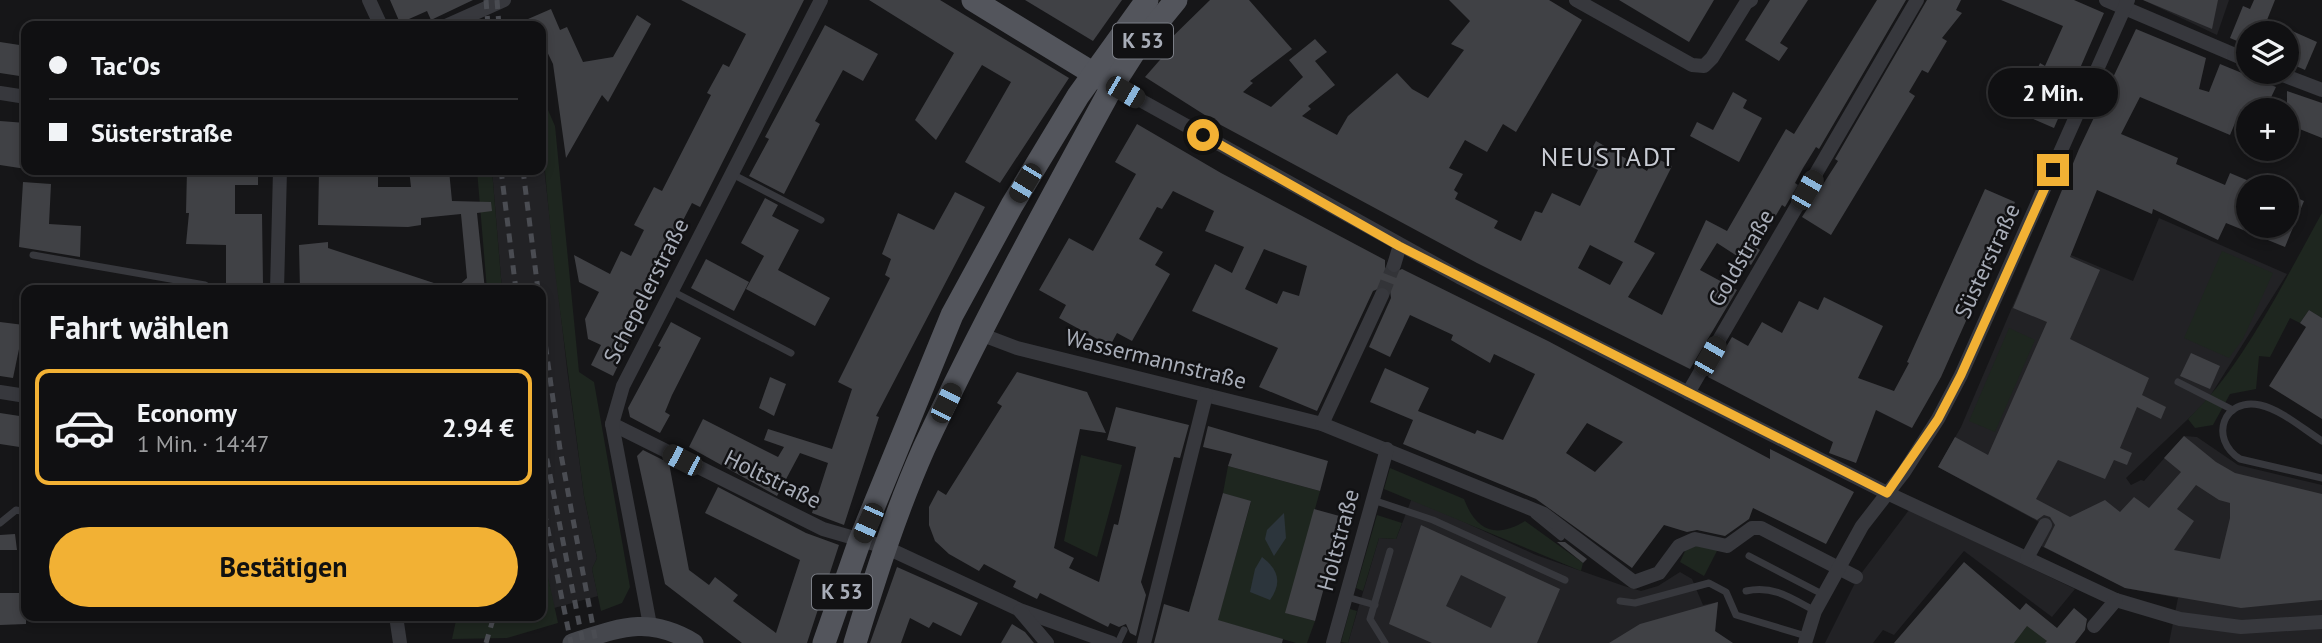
<!DOCTYPE html>
<html lang="de">
<meta charset="utf-8">
<style>
body{margin:0;font-family:"PT Sans",sans-serif;background:#1e1e20;color:#f1f3f6;height:100vh;display:flex;flex-direction:column;font-size:26px;white-space:nowrap}
*{box-sizing:border-box;margin:0}
p{font-size:23px;color:#9c9d9f}
.icon{flex:none;width:38px;height:38px;fill:none;stroke:currentColor;stroke-width:2;stroke-linecap:round;stroke-linejoin:round}
.map{position:relative;flex:1;overflow:hidden}
.drawer{position:absolute;left:21px;top:285px;width:525px;height:336px;display:flex;flex-direction:column;background:#101012;border-radius:14px;box-shadow:0 4px 10px #0003,0 0 0 2px #303032}
.drawer>*{flex:none}
.banner{position:absolute;left:21px;top:21px;width:525px;height:154px;border-radius:14px;box-shadow:0 4px 10px #0003,0 0 0 2px #303032;display:grid;align-content:center;height:154px;padding:0 28px;background:#101012}
.tools{position:absolute;left:2236px;top:21px;display:grid;gap:14px}
.tools a{display:grid;place-items:center;width:63px;height:63px;border-radius:50%;background:#101012;box-shadow:0 4px 10px #0003,0 0 0 2px #303032;font-size:35px}
.end{position:absolute;width:32px;height:32px;margin:-16px;border:9px solid #f2b134;background:#111;box-shadow:0 0 0 4px #111}
.from{border-radius:50%}
.bubble{position:absolute;height:49px;border-radius:24px;background:#101012;box-shadow:0 4px 10px #0003,0 0 0 2px #303032;font-size:23px;font-weight:800;line-height:49px;text-align:center}
.car{position:absolute;width:21px;height:42px;margin:-21px -10px;border-radius:9px;box-shadow:0 0 5px 2px #0007;background:linear-gradient(#222 24%,#8ab4d8 0 40%,#222 0 76%,#8ab4d8 0 86%,#222 0)}
.banner b{display:flex;align-items:center;gap:24px;height:66px;font-size:26px}
.banner b+b{border-top:2px solid #303032}
.banner i{width:18px;height:18px;background:#f1f3f6}
ul{padding:0;list-style:none}
li{display:flex;align-items:center;gap:21px;height:116px;margin:0 14px 10px;padding:0 14px;border:4px solid transparent;border-radius:14px}
li div{flex:1}
li b{display:block;font-size:26px}
li em{font-style:normal;font-weight:800}
li.active{border-color:#f2b134}
li>.icon{width:63px;height:63px;stroke-width:1.5}
h2{padding:0 28px;font-size:32px;line-height:84px}
.button{display:flex;gap:14px;margin-top:auto;padding:14px 28px}
.button a{flex:1;height:80px;border-radius:42px;background:#f2b134;color:#111;font-size:28px;font-weight:800;line-height:80px;text-align:center}
.map>svg:first-child{display:block}
.built{fill:#222225}
.green{fill:#1e261f}
.water{fill:#2c353c}
.building{fill:#404145;fill-rule:evenodd}
.lines{fill:none;stroke-linecap:round;stroke-linejoin:round}
.street-tunnel{stroke:#333438;stroke-width:14;stroke-dasharray:14 7;stroke-linecap:butt}
.lane{stroke:#37383d;stroke-width:7}
.street{stroke:#37383d;stroke-width:14}
.secondary{stroke:#45474d;stroke-width:19}
.primary{stroke:#53555c;stroke-width:23}
.rail{stroke:#4a4c52;stroke-width:5;stroke-dasharray:9 7;stroke-linecap:butt}
.route{stroke:#f2b134;stroke-width:9}
.labels{text-anchor:middle;stroke-width:5;stroke-linejoin:round;paint-order:stroke}
.shield{fill:#111113;stroke:#7b7e86;stroke-width:2}
.shield-label{font-size:21px;font-weight:bold;fill:#a8adb8}
.street-label{font-size:23px;fill:#a8adb8;stroke:#111113}
.quarter-label{font-size:26px;letter-spacing:2px;fill:#c9ccd4;stroke:#111113}
</style>
<div class="map">
<svg width="2322" height="643" viewBox="0 0 2322 643">
<rect width="100%" height="100%" fill="#161618"/>
<!-- built -->
<g class="built">
<path d="M2143,0H2229L2217,35Z"/>
<path d="M541,141L567,369L584,496L597,558L592,569L598,596L554,608L541,545V290H502L492,170H541Z"/>
<path d="M2159,218L2287,274L2207,401L2126,478L2131,485L2141,480L2144,481L2184,436L2197,437L2238,465L2322,485V643H2169L2178,598L2125,588L2039,545L2048,527L1938,467L1961,427L2040,242L2133,281Z"/>
<path d="M1412,498L1536,555L1624,586L1641,591L1658,586L1680,572L1692,579L1703,605L1718,602L1715,636L1733,643H1348L1379,538L1396,539Z"/>
<path d="M1909,510L2075,589L2052,617L1964,551L1894,635L1883,630L1873,643H1825L1857,579Z"/>
</g>
<!-- green -->
<g class="green">
<path d="M541,94L555,126L579,372L594,382L630,587L622,603L601,611L592,569L597,558L584,496L553,256L541,129Z"/>
<path d="M477,170H492L502,290H487Z"/>
<path d="M2322,213V318L2309,310L2300,323L2290,318L2270,357L2259,356L2256,389L2230,394L2213,425L2195,428L2188,419C2243,367 2285,279 2322,213Z"/>
<path d="M2222,251L2273,273L2243,339L2229,358L2184,338Z"/>
<path d="M2009,328L2035,340L1995,432L1969,421Z"/>
<path d="M1081,455L1122,465L1097,557L1064,541Z"/>
<path d="M1228,466L1320,491L1286,613L1315,621L1307,643H1296L1189,612L1193,596L1222,604L1251,502L1223,493Z"/>
<path d="M1390,468L1464,499C1476,531 1496,539 1525,521L1583,563L1581,571L1384,489Z"/>
<path d="M1377,515L1402,523L1396,539L1379,538L1363,591L1356,588Z"/>
<path d="M1697,544L1718,549L1704,576L1680,562L1686,549Z"/>
<path d="M541,545L558,623L507,638L452,639L457,616H541Z"/>
<path d="M1350,609L1357,611L1348,643L1341,642Z"/>
<path d="M2028,621L2049,643H2011L2025,629Z"/>
</g>
<!-- water -->
<g class="water">
<path d="M1284,513L1286,538L1274,556L1265,539L1267,530Z"/>
<path d="M1262,557C1279,570 1282,583 1270,600L1250,592L1255,569Z"/>
</g>
<!-- building -->
<g class="building">
<path d="M390,0H473L431,20L427,11L400,23Z"/>
<path d="M681,0H804L700,207L692,203L646,292L652,295L613,376L591,365L601,345L588,339L585,319L599,292L579,282L574,255L610,274L621,251L631,256L644,230L634,225L654,187L662,191L711,95L707,93L723,64L729,67L746,34Z"/>
<path d="M869,0H940L1069,78L1000,183L965,162L1011,82L982,65L936,140L915,120L954,53Z"/>
<path d="M1025,0H1122L1093,41Z"/>
<path d="M1210,0H1249L1292,49L1250,81L1253,83L1243,92L1271,107L1303,77L1289,60L1315,39L1327,52L1315,61L1335,85L1308,106L1311,109L1302,116L1337,135L1348,116L1397,73L1412,89L1428,98L1464,50L1451,44L1470,21L1449,0H1549L1582,20L1516,132L1503,124L1487,152L1465,140L1449,168L1463,174L1454,190L1458,193L1455,199L1498,221L1494,228L1521,241L1535,211L1542,213L1552,193L1580,206L1598,170L1584,163L1596,141L1647,171L1654,157L1672,166L1634,242L1655,253L1628,297L1662,315L1706,220L1727,231L1786,129L1794,134L1877,0H1906L1819,149L1816,147L1803,168L1795,183L1798,185L1785,207L1782,205L1757,248L1760,250L1751,265L1717,243L1700,270L1737,290L1690,369L1477,263L1219,124L1145,77L1166,53L1161,48ZM1590,245L1623,262L1610,285L1578,268Z"/>
<path d="M1619,0H1714L1689,42Z"/>
<path d="M1770,0H1808L1780,43L1788,48L1779,61L1745,40Z"/>
<path d="M1927,0H1961L1956,10L1962,13L1942,38L1947,41L1928,73L1922,70L1909,92L1915,96L1831,235L1802,217L1838,161L1835,159Z"/>
<path d="M2001,0H2074L2104,13L2054,128L2019,113L2040,63L2045,66L2063,26Z"/>
<path d="M2143,0H2218L2212,29Z"/>
<path d="M2254,0H2275L2267,20L2317,42L2305,70L2287,62V33H2249V46L2230,38L2243,6L2250,9Z"/>
<path d="M551,9L560,30L567,27L583,62L613,57L637,15L651,24L608,102L602,95L566,158L553,64L541,39V26H512Z"/>
<path d="M825,25L878,54L863,81L843,70L815,121L820,124L784,194L749,176L769,139L765,137Z"/>
<path d="M2136,29L2206,58L2199,89L2209,92L2220,64L2276,87L2265,110L2241,109L2230,135L2140,97L2121,134L2178,158L2176,164L2225,185L2230,173L2249,181V226H2287V194L2304,201L2285,247L2226,223L2218,240L2153,209L2152,214L2097,190L2070,257L2100,270L2070,339L2149,378L2142,395L2166,407L2161,419L2137,407L2120,448L2132,453L2127,465L2114,460L2105,479L2058,460L2036,499L2070,517L2105,500L2120,512L2134,497L2149,508L2181,472L2164,458L2184,436L2216,462L2235,473L2322,494V600L2241,608L2125,588L2044,547L2055,525L2050,517L2044,515L2037,520L1938,467L1955,437L1988,455L2047,322L2013,308L2079,149ZM2196,485L2219,500L2230,503V518L2220,559L2174,550L2194,521L2177,509Z"/>
<path d="M0,42L26,46V77L0,73Z"/>
<path d="M2287,91L2322,103V138L2287,124Z"/>
<path d="M1733,92L1747,100L1743,108L1762,118L1739,162L1690,136L1697,122L1713,130Z"/>
<path d="M0,121L26,123V169L0,165Z"/>
<path d="M1137,124L1221,173L1385,260V268L1391,274L1402,269L1548,341L1770,459V449L1854,492L1826,544L1753,508L1749,519L1725,536L1697,530L1687,532L1664,525L1632,568L1536,499L1403,444L1413,420L1370,402L1385,368L1429,388L1418,411L1475,434L1477,430L1503,440L1535,374L1494,354L1490,363L1451,340L1453,335L1410,315L1390,357L1369,347L1391,298L1390,290L1385,286L1373,291L1317,411L1259,387L1278,348L1192,311L1215,264L1232,273L1244,247L1205,231L1214,211L1173,191L1162,209L1157,207L1139,239L1163,252L1155,265L1170,274L1132,341L1117,333L1110,346L1059,318L1066,305L1039,290L1069,238L1093,251L1136,174L1115,162ZM1264,249L1307,266L1299,296L1283,291L1277,304L1245,289ZM1587,423L1623,442L1595,472L1566,453Z"/>
<path d="M187,170H258V185H235V214H262L263,284L226,285V245L186,244L189,213H186Z"/>
<path d="M319,170H378V187H411L409,170H449L452,201L491,202L492,211L477,213L485,290H454L467,278L461,214L421,218V225L408,227L318,225Z"/>
<path d="M23,182L51,184L49,224L81,226L80,257L19,247Z"/>
<path d="M1985,189L2015,202L1991,256L1994,258L1941,377L1912,428L1876,410L1856,463L1829,453L1833,442L1708,377L1732,337L1748,346L1762,322L1782,333L1799,301L1818,310L1824,297L1883,326L1858,378L1894,391L1909,363L1907,362Z"/>
<path d="M955,192L985,207L876,416L879,417L844,525L812,513L828,463L800,453L777,496L689,447L703,419L778,457L784,447L764,440L768,429L832,449L852,389L838,382L890,278L885,275L891,259L882,254L898,213L934,230Z"/>
<path d="M765,198L778,205L772,216L799,230L778,270L830,298L815,326L746,289L764,256L741,243Z"/>
<path d="M328,242V248L449,288V290H355L336,283V290H300L299,245Z"/>
<path d="M706,259L749,282L734,311L691,288Z"/>
<path d="M2309,310L2322,318V419L2269,386L2306,327L2300,323Z"/>
<path d="M0,322L24,325L13,378L0,376Z"/>
<path d="M671,322L701,338L672,395L665,412L670,415L660,433L630,417L628,408L661,347L658,346Z"/>
<path d="M2191,353L2220,366L2210,389L2180,376Z"/>
<path d="M1017,372L1087,392L1106,433L1080,429L1054,548L1074,558L1069,568L1099,582L1114,524L1118,525L1136,447L1107,440L1116,407L1189,425L1180,458L1174,457L1141,582L1146,595L1136,636L1130,633L1126,624L1119,627L1110,623L1108,627L1040,593L1037,599L1013,587L1016,581L984,564L979,571L949,554L935,541L929,525V507L938,490L946,495L1002,406L997,403Z"/>
<path d="M770,377L786,384L774,416L759,408Z"/>
<path d="M0,413L26,417V448L0,444Z"/>
<path d="M1208,426L1328,461L1320,491L1228,466L1232,454L1203,447Z"/>
<path d="M643,450L669,463L689,570L709,585L715,577L738,595L733,601L776,633L800,560L705,513L718,487L806,533L839,545L807,643H742L665,584L637,456Z"/>
<path d="M1223,493L1251,501L1218,620L1283,639L1282,643H1154L1164,604L1189,612Z"/>
<path d="M1314,509L1343,517L1315,621L1285,613Z"/>
<path d="M1421,525L1560,589L1537,643H1432L1389,624ZM1461,575L1506,597L1491,628L1446,606Z"/>
<path d="M15,534L17,550H0V535Z"/>
<path d="M1557,542H1565L1587,559L1583,563Z"/>
<path d="M1964,562L2020,610L2026,603L2057,628L2074,608L2087,619L2085,630L2075,643H2045L2047,641L2027,626L2014,643H1894Z"/>
<path d="M897,567L978,603L961,636L933,622L929,628L910,618L901,643H870Z"/>
<path d="M0,593H26V624L0,625Z"/>
<path d="M1718,602L1715,631L1733,643H1609L1640,624Z"/>
<path d="M1012,624L1025,632L1034,643H1001Z"/>
</g>
<g class="lines">
<!-- street-tunnel -->
<path class="street-tunnel" d="M1382,295L1394,265"/>
<!-- lane -->
<g class="lane">
<path d="M732,174L821,220"/>
<path d="M33,255L205,285L213,290"/>
<path d="M672,291L791,353"/>
<path d="M2178,382L2233,410"/>
<path d="M2322,441C2303,429 2282,410 2260,405C2224,397 2208,438 2240,459L2322,478"/>
<path d="M1373,500L1433,520L1565,580"/>
<path d="M1534,515L1561,537"/>
<path d="M0,523L16,510L26,512"/>
<path d="M1749,556L1824,595"/>
<path d="M1746,591C1774,585 1791,598 1815,611"/>
<path d="M1347,597L1375,605"/>
<path d="M1620,601L1635,603L1709,583L1726,592L1736,615L1806,636"/>
<path d="M1118,643L1124,630"/>
<path d="M1385,643L1370,619L1390,551"/>
</g>
<!-- street -->
<g class="street">
<path d="M369,0L381,26"/>
<path d="M1576,0L1692,65L1704,66L1712,58L1746,3L1751,0"/>
<path d="M2106,0L2249,61"/>
<path d="M446,26L504,0"/>
<path d="M2275,72L2322,90"/>
<path d="M1113,85L1459,277L1887,493L2116,600L2180,619L2241,627L2322,622"/>
<path d="M0,93L26,97"/>
<path d="M1394,265L1400,245"/>
<path d="M277,290L280,170"/>
<path d="M980,334L1017,348L1322,424L1544,514L1634,582L1659,573L1679,546L1695,539L1727,546L1752,528H1761L1856,577"/>
<path d="M0,392L26,396"/>
<path d="M1688,393L1917,0"/>
<path d="M612,424L823,529L885,547L1020,610L1112,643"/>
<path d="M1322,424L1382,295"/>
<path d="M2027,558L2045,525"/>
<path d="M1020,611L1047,643"/>
<path d="M396,616L400,643"/>
<path d="M650,625L612,424L623,386L821,0"/>
<path d="M2094,626L2116,600"/>
<path d="M1144,643L1206,395"/>
<path d="M1333,643L1387,449"/>
<path d="M1805,643L1815,611L1862,526L1904,472L1938,419L1961,375L2128,0"/>
</g>
<!-- secondary -->
<path class="secondary" d="M572,643C619,628 648,615 694,643"/>
<!-- primary -->
<g class="primary">
<path d="M973,0L1104,80"/>
<path d="M824,643L860,540L952,315L1012,205L1078,96L1147,0"/>
<path d="M855,643C875,577 896,511 924,448C982,324 1048,204 1113,85L1136,49L1176,0"/>
</g>
<!-- rail -->
<g class="rail">
<path d="M486,0L488,26"/>
<path d="M497,0L499,26"/>
<path d="M501,170L516,290"/>
<path d="M523,170L538,290"/>
<path d="M541,314L560,449L596,643"/>
<path d="M541,411L546,455L583,643"/>
<path d="M541,496L571,643"/>
<path d="M486,643L494,616"/>
</g>
</g>
<g class="lines">
<!-- route -->
<path class="route" d="M1203,135L1399,246L1887,493L1938,419L1961,375L2053,170"/>
</g>
<g class="labels">
<!-- shield labels -->
<g class="shield">
<rect x="1113" y="23.5" width="60" height="35" rx="5"/>
<rect x="812" y="574.5" width="60" height="35" rx="5"/>
</g>
<g class="shield-label">
<text x="1143" y="48">K 53</text>
<text x="842" y="599">K 53</text>
</g>
<!-- street labels -->
<g class="street-label">
<text transform="translate(1741 258) rotate(-60)" y="8">Goldstraße</text>
<text transform="translate(1987 261) rotate(-65)" y="8">Süsterstraße</text>
<text transform="translate(646 291) rotate(-63)" y="8">Schepelerstraße</text>
<text transform="translate(1156 359) rotate(14)" y="8">Wassermannstraße</text>
<text transform="translate(773 479) rotate(26)" y="8">Holtstraße</text>
<text transform="translate(1338 540) rotate(-75)" y="8">Holtstraße</text>
</g>
<!-- quarter labels -->
<g class="quarter-label">
<text x="1609" y="166">NEUSTADT</text>
</g>
</g>
</svg>
<div class="tools">
<a><svg class="icon" aria-label="layers" viewBox="0 0 24 24"><path d="M12 4l9 5-9 5-9-5zM3 14l9 5 9-5"/></svg></a>
<a>+</a>
<a>−</a>
</div>
<i class="end from" style="left:1203px;top:135px"></i>
<i class="end" style="left:2053px;top:170px"></i>
<div class="bubble" style="left:1988px;top:68px;width:130px">2 Min.</div>
<i class="car" style="left:1125px;top:92px;rotate:120deg"></i>
<i class="car" style="left:1025px;top:183px;rotate:211deg"></i>
<i class="car" style="left:1807px;top:190px;rotate:30deg"></i>
<i class="car" style="left:1710px;top:356px;rotate:30deg"></i>
<i class="car" style="left:946px;top:403px;rotate:26deg"></i>
<i class="car" style="left:682px;top:460px;rotate:297deg"></i>
<i class="car" style="left:868px;top:523px;rotate:204deg"></i>
<div class="banner">
<b><i class="from"></i>Tac'Os</b>
<b><i></i>Süsterstraße</b>
</div>
<section class="drawer">
<h2>Fahrt wählen</h2>
<ul>
<li class="active"><svg class="icon" aria-label="car" viewBox="0 0 24 24"><path d="M5 17H2v-5l4-1 3-4h7l3 4 3 1v5h-3M9 17h6M6 11h13"/><circle cx="7" cy="17" r="2"/><circle cx="17" cy="17" r="2"/></svg><div><b>Economy</b><p>1 Min. · 14:47</p></div><em>2.94 €</em></li>
</ul>
<div class="button"><a>Bestätigen</a></div>
</section>
</div>
